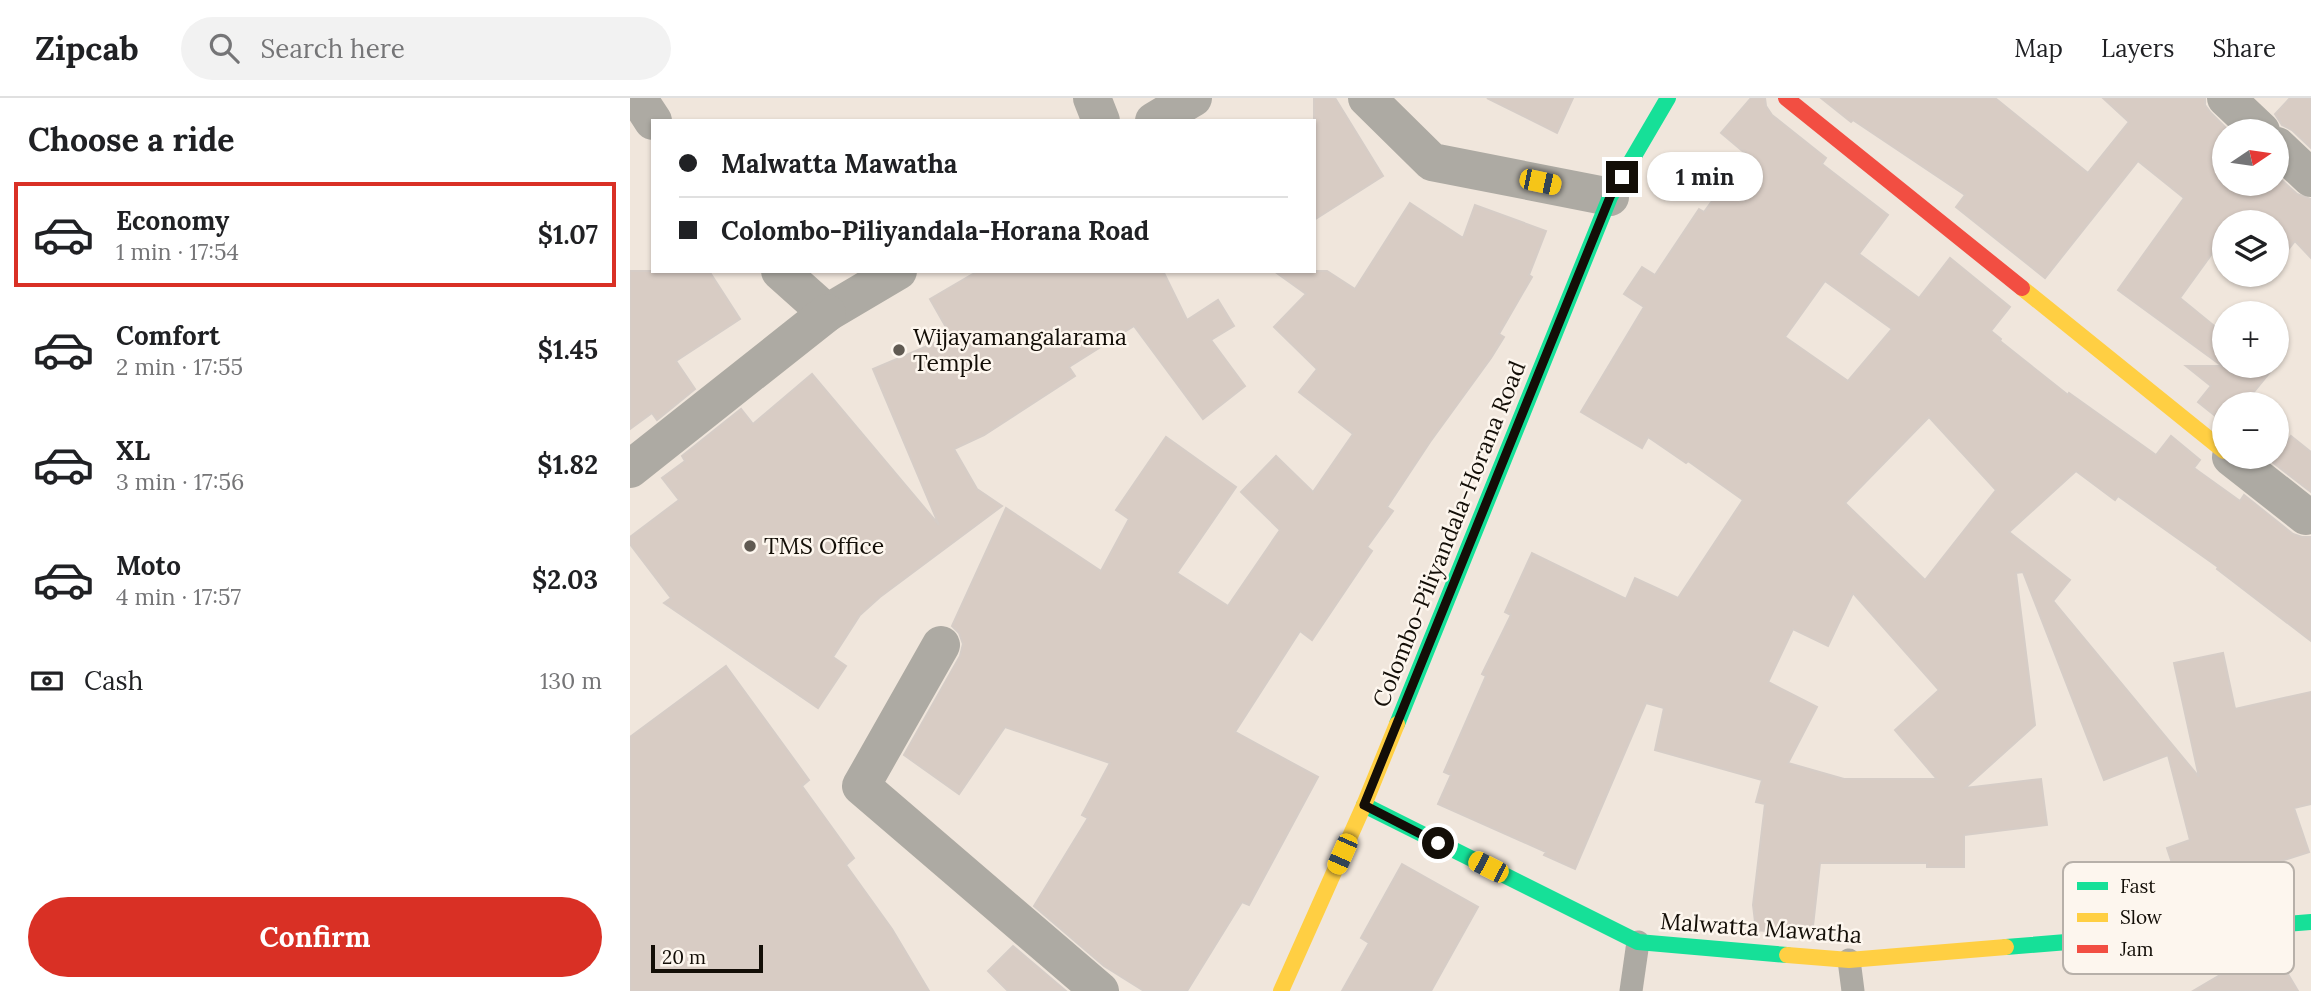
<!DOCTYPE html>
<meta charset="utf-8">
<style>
body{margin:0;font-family:Lora,serif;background:#f2f2f2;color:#202124;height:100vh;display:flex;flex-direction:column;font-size:26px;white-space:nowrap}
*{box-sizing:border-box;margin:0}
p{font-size:23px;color:#757577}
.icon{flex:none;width:38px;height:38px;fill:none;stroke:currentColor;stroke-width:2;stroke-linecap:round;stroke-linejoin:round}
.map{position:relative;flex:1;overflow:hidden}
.drawer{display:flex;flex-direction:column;background:#fff;width:630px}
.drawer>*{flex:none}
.guide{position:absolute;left:21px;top:21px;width:665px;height:154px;border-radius:0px;box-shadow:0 2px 5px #0004;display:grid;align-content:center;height:154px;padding:0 28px;background:#fff}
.needle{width:46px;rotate:77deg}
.tools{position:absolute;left:1582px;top:21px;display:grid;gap:14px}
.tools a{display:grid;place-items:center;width:77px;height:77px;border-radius:50%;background:#fff;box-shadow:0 2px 5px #0004;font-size:35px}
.scale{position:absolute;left:21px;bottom:18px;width:112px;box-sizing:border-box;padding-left:7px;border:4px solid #130e07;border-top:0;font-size:19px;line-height:24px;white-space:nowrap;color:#130e07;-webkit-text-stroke:5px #fdf6ee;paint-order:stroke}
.end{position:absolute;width:32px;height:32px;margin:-16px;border:9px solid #130e07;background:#fff;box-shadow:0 0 0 4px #fff}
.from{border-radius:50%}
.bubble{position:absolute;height:49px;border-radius:24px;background:#fff;box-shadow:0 2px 5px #0004;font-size:23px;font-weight:700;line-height:49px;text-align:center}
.car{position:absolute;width:21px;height:42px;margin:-21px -10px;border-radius:9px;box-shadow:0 0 5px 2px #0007;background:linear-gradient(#f5c518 24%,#345 0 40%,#f5c518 0 76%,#345 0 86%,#f5c518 0)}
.guide b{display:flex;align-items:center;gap:24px;height:66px;font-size:26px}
.guide b+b{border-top:2px solid #e0e0e0}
.guide i{width:18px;height:18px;background:#202124}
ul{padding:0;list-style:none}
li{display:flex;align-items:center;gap:21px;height:105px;margin:0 14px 10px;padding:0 14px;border:4px solid transparent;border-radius:0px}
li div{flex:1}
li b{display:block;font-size:26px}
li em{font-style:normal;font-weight:700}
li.active{border-color:#d93025}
li>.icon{width:63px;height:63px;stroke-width:1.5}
h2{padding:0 28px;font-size:32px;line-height:84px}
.pay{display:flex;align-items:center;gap:18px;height:77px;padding:0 28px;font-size:26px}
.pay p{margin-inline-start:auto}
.button{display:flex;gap:14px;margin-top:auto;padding:14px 28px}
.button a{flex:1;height:80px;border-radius:42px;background:#d93025;color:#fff;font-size:28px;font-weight:700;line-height:80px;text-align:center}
header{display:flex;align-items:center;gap:42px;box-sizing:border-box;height:98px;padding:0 35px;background:#fff;border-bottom:2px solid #e0e0e0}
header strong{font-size:33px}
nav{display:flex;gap:38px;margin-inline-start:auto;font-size:24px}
.search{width:490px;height:63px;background:#f2f2f2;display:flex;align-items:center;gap:18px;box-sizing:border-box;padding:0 24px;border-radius:38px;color:#757577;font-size:26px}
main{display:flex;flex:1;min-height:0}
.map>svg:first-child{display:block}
.building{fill:#d8ccc4;stroke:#d6cdc7;stroke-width:2;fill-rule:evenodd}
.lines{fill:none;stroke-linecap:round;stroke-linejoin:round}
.lane{stroke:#adaaa3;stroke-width:23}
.street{stroke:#adaaa3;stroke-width:38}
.fast{stroke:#16e098;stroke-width:16}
.slow{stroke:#ffcf43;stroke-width:16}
.jam{stroke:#f24e42;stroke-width:16}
.route{stroke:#130e07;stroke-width:9}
.poi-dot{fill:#605a52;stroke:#fdf6ee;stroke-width:2.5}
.labels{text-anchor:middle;stroke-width:5;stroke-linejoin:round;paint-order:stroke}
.poi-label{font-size:23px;fill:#130e07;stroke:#fdf6ee;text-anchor:start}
.street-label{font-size:23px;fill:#130e07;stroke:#fdf6ee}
.key{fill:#fdf6ee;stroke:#b7b0a9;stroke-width:2}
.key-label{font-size:19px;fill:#130e07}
</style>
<header>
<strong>Zipcab</strong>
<div class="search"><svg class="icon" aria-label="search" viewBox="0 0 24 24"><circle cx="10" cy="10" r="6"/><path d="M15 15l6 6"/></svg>Search here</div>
<nav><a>Map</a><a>Layers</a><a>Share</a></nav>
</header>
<main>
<section class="drawer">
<h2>Choose a ride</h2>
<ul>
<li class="active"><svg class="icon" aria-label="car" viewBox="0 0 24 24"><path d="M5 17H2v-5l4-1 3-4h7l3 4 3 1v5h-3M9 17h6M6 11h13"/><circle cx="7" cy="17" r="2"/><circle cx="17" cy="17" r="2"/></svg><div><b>Economy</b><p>1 min · 17:54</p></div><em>$1.07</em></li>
<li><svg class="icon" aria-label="car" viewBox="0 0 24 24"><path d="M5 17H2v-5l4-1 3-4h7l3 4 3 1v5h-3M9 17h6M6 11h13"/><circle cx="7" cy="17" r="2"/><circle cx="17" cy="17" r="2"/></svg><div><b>Comfort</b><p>2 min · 17:55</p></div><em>$1.45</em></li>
<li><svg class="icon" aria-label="car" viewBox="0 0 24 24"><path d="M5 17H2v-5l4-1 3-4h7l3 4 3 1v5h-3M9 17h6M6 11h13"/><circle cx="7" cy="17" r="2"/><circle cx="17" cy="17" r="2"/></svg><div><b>XL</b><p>3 min · 17:56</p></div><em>$1.82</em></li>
<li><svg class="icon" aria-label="car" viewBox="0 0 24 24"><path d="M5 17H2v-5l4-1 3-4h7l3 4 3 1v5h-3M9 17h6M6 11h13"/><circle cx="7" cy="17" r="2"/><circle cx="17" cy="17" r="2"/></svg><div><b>Moto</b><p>4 min · 17:57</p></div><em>$2.03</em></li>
</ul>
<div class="pay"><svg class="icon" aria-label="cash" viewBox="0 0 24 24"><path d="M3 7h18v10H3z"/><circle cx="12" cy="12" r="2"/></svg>Cash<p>130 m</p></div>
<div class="button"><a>Confirm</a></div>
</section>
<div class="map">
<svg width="1681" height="893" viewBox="0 0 1681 893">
<rect width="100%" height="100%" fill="#f0e6dc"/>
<!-- building -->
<g class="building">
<path d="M684,0H705L753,78L684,122Z"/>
<path d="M857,0H943L927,35Z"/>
<path d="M1121,0H1135L1136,8L1142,17L1196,60L1192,66L1258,117L1229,156L1289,200L1320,160L1380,209L1361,233L1371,241L1370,243L1438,297L1439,295L1526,357L1541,338L1570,362L1564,370L1610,403L1614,397L1663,436L1672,439H1681V543L1587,471L1588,469L1488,398L1485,402L1446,373L1379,434L1440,482L1423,503L1569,679L1544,565L1593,555L1605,611L1681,594V706L1664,710L1679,754L1552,795L1537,750L1560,742L1538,657L1474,682L1393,474L1386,475L1405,627L1335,690L1411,681L1417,727L1334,737V769H1297V765H1190L1182,837L1126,832L1123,807L1135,706L1126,704L1132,682L1025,652L1034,610L1016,605L945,771L914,757L916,754L808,706L821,677L814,674L856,578L852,576L881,517L875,514L902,455L996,501L1005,480L1048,500L1113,402L1058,363L1056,365L1018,339L1012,350L951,314L1014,209L994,196L1012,169L1025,177L1069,111L1074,114L1116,56L1091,35ZM1195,183L1262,231L1218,283L1155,239ZM1299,319L1366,392L1295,482L1215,405ZM1223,495L1309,592L1265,632L1307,681H1214L1158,665L1187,609L1138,584L1163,531L1198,548Z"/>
<path d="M1191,0H1365L1458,75L1499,24L1473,0H1575V7L1581,15L1599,33H1594V86H1647V78L1667,96L1681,101V160L1665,143L1647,166V124H1594V139L1550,200L1594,236V268H1645L1614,306H1594V325L1568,304L1581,288L1556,268H1592L1488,192L1554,100L1508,63L1415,180L1326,109L1335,97L1223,22L1221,24Z"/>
<path d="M1660,0H1681V50L1662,32L1652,27L1645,16Z"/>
<path d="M780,105L833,140L845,107L916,133L899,177L902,179L869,236L874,239L861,260L800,344L757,409L763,413L737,449L742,453L682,542L670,533L605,634L688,679L619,807L612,804L557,893H514L474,868L404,808L458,720L452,717L480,665L375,629L329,696L274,657L330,558L333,546L329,535L322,528L376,410L471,473L499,421L486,412L536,339L606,389L547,475L598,508L650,432L611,394L646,358L683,394L723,336L669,294L687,271L644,229L676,196L644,173H697L725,191Z"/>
<path d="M0,173H79L110,221L46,263L65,291L27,322L22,315L0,331Z"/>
<path d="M348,173H533L557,222L588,202L604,228L581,242L615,288L573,321L504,228L439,269L445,278L354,337L324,351L347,391L372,408L250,499L230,517L203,559L216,568L188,610L34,505L41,500L0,446V439L49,402L32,380L55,363L52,358L111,311L123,326L182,276L309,427L243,271L321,238L300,201Z"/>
<path d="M1661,338L1681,354V394L1641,363Z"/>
<path d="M96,568L179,682L172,688L224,760L216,767L262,831L299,893H0V639Z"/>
<path d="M772,766L848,809L801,893H712L739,845L731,840Z"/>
<path d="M383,848L436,893H378L358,873Z"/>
<path d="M1642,849L1668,893H1563L1636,850Z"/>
</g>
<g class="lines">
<!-- lane -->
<g class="lane">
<path d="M1219,862L1223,893"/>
<path d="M1001,893L1008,844"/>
</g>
<!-- street -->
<g class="street">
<path d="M8,0L23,23"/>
<path d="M462,0L471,23"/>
<path d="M737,0L802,64L980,99"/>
<path d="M1596,0L1631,33"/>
<path d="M524,23L563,0"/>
<path d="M1647,48L1681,80"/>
<path d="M150,173L197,215L268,173"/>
<path d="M1601,359L1676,418"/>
<path d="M0,371L197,215"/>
<path d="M311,547L231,688L470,893"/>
</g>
<!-- fast -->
<g class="fast">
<path d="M767,626L980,99L1038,0"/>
<path d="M734,707L1008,844L1157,857"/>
<path d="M1376,849L1681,824"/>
</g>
<!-- slow -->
<g class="slow">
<path d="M1392,190L1594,353"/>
<path d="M1157,857L1219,862L1376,849"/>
<path d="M651,893L734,707L767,626"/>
</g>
<!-- jam -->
<path class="jam" d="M1156,0L1392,190"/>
</g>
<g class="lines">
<!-- route -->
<path class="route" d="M808,745L734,707L980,99L992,79"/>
</g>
<!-- markers -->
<g class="poi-dot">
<circle cx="269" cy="252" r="7"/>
<circle cx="120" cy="448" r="7"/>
</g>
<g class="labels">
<!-- poi labels -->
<g class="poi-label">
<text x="283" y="247">Wijayamangalarama<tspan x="283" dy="26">Temple</tspan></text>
<text x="134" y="456">TMS Office</text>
</g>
<!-- street labels -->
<g class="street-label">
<text transform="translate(819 436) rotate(-68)" y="8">Colombo-Piliyandala-Horana Road</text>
<text transform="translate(1131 830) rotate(4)" y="8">Malwatta Mawatha</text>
</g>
</g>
<!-- legend -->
<rect x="1433" y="764" width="231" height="112" rx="10" class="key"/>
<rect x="1447" y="784" width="31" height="8" fill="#16e098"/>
<rect x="1447" y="815" width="31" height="9" fill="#ffcf43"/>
<rect x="1447" y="847" width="31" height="8" fill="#f24e42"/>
<g class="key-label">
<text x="1490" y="795">Fast</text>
<text x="1490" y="826">Slow</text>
<text x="1490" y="858">Jam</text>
</g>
</svg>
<div class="tools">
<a><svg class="needle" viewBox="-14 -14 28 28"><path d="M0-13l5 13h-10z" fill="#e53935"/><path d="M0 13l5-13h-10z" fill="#757577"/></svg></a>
<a><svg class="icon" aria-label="layers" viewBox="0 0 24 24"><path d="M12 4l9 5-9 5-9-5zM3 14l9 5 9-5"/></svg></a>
<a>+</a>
<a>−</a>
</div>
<div class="scale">20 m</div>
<i class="end from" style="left:808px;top:745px"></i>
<i class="end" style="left:992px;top:79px"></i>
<div class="bubble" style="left:1017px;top:54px;width:116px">1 min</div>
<i class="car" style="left:910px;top:84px;rotate:102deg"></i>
<i class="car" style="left:712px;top:756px;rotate:204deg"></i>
<i class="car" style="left:858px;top:769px;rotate:297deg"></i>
<div class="guide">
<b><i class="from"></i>Malwatta Mawatha</b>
<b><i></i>Colombo-Piliyandala-Horana Road</b>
</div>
</div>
</main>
